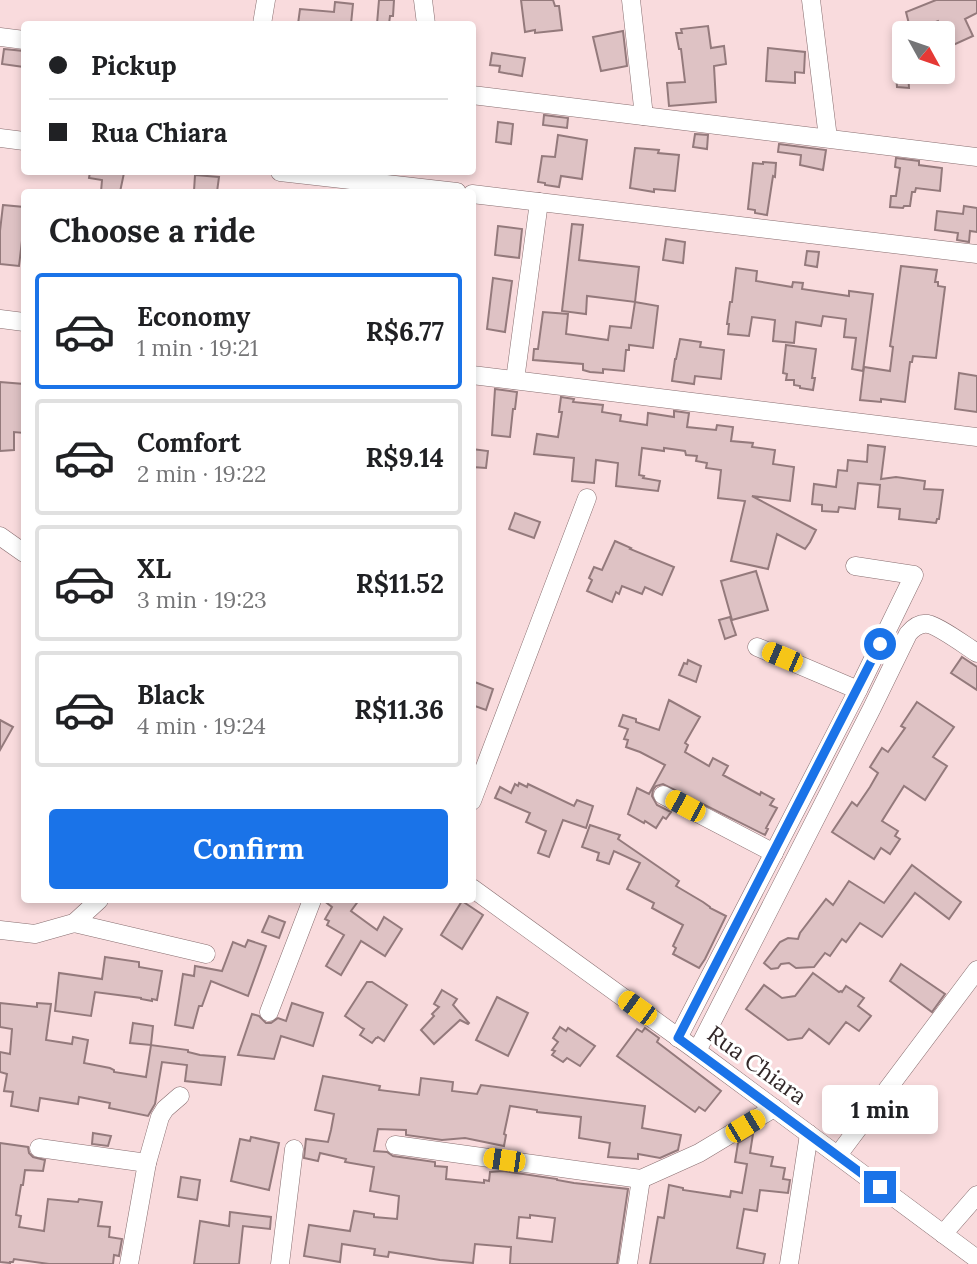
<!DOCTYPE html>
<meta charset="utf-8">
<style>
body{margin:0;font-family:Lora,serif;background:#f6f6f6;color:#202124;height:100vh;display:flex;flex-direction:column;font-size:26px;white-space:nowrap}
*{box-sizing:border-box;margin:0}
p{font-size:23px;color:#757577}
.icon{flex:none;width:38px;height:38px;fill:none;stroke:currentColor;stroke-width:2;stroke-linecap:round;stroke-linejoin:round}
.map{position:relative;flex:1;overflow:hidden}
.sheet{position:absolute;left:21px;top:189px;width:455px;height:714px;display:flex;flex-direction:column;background:#fff;border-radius:7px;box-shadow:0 4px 10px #0003}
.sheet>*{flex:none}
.banner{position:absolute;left:21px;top:21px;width:455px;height:154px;border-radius:7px;box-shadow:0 4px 10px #0003;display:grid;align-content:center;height:154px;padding:0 28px;background:#fff}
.needle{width:46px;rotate:130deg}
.fabs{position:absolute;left:892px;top:21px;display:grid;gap:14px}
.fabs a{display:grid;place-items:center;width:63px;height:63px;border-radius:7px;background:#fff;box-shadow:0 4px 10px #0003;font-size:35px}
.end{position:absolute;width:32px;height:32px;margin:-16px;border:9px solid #1a73e8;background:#fff;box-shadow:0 0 0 4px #fff}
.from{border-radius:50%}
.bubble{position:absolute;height:49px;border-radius:7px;background:#fff;box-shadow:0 4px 10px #0003;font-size:23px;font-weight:700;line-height:49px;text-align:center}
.car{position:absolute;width:21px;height:42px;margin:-21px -10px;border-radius:9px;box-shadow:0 0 5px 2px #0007;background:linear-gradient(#f5c518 24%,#345 0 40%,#f5c518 0 76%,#345 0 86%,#f5c518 0)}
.banner b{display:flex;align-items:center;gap:24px;height:66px;font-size:26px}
.banner b+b{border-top:2px solid #e0e0e0}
.banner i{width:18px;height:18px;background:#202124}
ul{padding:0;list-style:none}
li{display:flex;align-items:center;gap:21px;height:116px;margin:0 14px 10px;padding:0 14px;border:4px solid #e0e0e0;border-radius:7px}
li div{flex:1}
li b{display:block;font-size:26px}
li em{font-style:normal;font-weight:700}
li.current{border-color:#1a73e8}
li>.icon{width:63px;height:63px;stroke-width:1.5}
h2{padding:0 28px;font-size:32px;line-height:84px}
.action{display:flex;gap:14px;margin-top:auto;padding:14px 28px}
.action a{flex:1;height:80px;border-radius:7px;background:#1a73e8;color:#fff;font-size:28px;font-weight:700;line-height:80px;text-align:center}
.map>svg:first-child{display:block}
.building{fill:#dec2c4;stroke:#947a7c;stroke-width:2;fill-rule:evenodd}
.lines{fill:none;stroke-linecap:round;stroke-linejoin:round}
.street-casing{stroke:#886e70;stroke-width:19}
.street{stroke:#fff;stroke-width:18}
.route{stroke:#1a73e8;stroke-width:9}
.labels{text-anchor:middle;stroke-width:6;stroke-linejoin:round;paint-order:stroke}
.street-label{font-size:23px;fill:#322728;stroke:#fff}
</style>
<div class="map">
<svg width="977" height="1264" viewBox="0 0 977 1264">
<rect width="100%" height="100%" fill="#f9dbdd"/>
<!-- building -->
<g class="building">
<path d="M379,0H394L393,16H390L389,24H377Z"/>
<path d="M521,0H553L555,6H559L562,30L535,33V30L525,32Z"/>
<path d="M936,0H977V13L965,19L973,36L951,46L938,21L911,32L906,12Z"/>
<path d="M335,2L353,4L351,24H298L300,9L334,12Z"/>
<path d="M708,26L711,48L724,46L726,64L714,66L716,102L669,106L667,83L685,82L681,49H679L676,33H682L681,29Z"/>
<path d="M623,31L627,66L601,71L593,37Z"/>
<path d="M894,38L905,39V71L896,72Z"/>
<path d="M768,48L805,52L804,73L795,72V83L766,81Z"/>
<path d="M4,49L24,51V67L2,64Z"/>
<path d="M492,53L525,58L522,76L499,72L500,66L490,65Z"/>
<path d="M896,72H908L909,88L897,87Z"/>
<path d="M544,115L568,118L567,128L543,125Z"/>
<path d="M498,122L513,124L511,144L496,142Z"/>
<path d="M695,134L708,135L707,149L693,147Z"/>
<path d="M558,135L587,140L582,179L561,176L559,187L545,185V183L538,182L542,156L555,157Z"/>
<path d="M779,144L826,150L823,170L800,165L801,155L778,152Z"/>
<path d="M635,148L659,150L658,153L679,155L675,191L654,189V192L630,188Z"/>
<path d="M896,158L919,161V165L942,168L940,191L916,188L915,192H912L910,206H904L903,208L890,207L891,196H896L900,168L895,167Z"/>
<path d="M763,162L776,163L775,177L773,176L767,215L755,213V210L748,209L753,163L763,164Z"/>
<path d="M90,172L124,173L120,192H101L102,180L89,178Z"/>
<path d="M195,175L219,177L217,192L194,191Z"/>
<path d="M3,205L24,207V224L19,266L0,264V231Z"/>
<path d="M964,206L977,208V232L970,231L969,242L957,240L958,233L935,230L937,211L963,214Z"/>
<path d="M572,224L583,225L579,260L639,267L635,302L587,296L586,314L562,311Z"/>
<path d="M498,226L522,229L519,258L495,255Z"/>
<path d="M666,239L685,242L683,263L663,260Z"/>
<path d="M807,251L819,252L817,267L805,265Z"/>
<path d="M901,266L937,270L935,282H938V286L945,287L936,358L913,356L912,362H910L905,402L881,399V402L860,400L864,367L890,371L893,347L890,346L892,333Z"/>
<path d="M736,268L757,271L756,281L792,287L793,282L803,283L802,289L849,296V291L873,294L863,371L852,369L856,338L844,337L846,319L823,316L821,326L796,322L794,343L773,341L775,320L752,317L749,336L728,334L729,324H727L730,302H732Z"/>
<path d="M493,278L512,281L505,332L487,329Z"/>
<path d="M635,302L658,306L653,348L629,345V350H626L624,371L603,369V373L590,372L583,370V364L533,360L534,349H538L543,312L568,314L566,334L608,340L610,326L631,328Z"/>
<path d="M680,339L701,342L700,347L724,350L721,379L695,376L694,384L672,381L675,359H676Z"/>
<path d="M786,345L816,349L812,378H815L813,390L800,388V386L794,385V380H786L787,374L783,373Z"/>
<path d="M959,373L977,376V412L955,409Z"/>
<path d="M0,382L24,384V433L14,432V450L0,451Z"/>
<path d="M495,389L517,392L515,409H513L510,437L492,435Z"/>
<path d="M561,397L574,399L573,402L603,405L602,412L621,415L620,421L647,425L648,413L674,417V411L689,413L687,427L716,430L717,425L733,427L731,441L753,443L752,447L775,450L773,464L794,467L790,501L752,496L816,530L810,542L805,549L777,534L768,569L731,561L745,501L718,498L721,470L706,468L707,463L696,461L697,456L686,455L685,451L664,448V451L642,448L639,475L644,476L643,478L660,481L658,491L616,486L618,463L596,460L594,483L572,481L574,458L534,454L537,434L558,437L562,412H559Z"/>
<path d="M868,445L885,447L881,479L896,477L925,481L924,489L943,490L939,519H937L936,523L899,519L900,509L878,507L880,485L858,483L855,509L839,507L838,512L822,511V505L812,504L814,484L836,487L838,470L847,471L848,460L867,462Z"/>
<path d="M472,449L488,451L486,468L472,467Z"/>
<path d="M515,513L540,522L534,538L509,529Z"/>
<path d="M615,541L631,548L630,549L674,567L662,595L645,587L642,594L622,586L619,594L616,592L612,602L587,591L592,580L589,578L594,567L602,570Z"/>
<path d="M756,571L768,610L732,620L721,581Z"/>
<path d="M730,617L736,635L725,639L719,620Z"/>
<path d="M962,657L977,667V690L951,673Z"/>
<path d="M688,660L701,666L696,682L679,675L684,663L687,664Z"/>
<path d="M472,681L493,689L486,710L472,705Z"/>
<path d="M669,700L700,717L685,743L688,745L685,752L709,766L713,758L728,766L723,775L760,795L761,792L774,799L770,805L777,808L766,828L768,829L765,835L663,784L656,786L653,790L652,796L657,805L671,812L666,819L663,817L656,828L645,821L644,823L628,814L637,788L649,794L665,765L640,752L626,747L628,740L624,739L628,729L619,726L623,715L636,719V722L659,730Z"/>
<path d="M917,702L954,727L933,757L947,766L925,800L904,786L882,821L898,831L895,836L900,839L890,854L881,848L874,859L832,832L852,802L857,806L870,787L878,773L870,767L882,748L888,752L905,728L901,726Z"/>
<path d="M0,720L13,727L0,750Z"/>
<path d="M519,783L527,787L528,784L574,806L577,800L593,806L586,828L563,820L549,857L538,853L546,831L526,822L530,813L495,798L500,787L511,793L515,784L518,786Z"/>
<path d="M590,825L620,835L618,839L679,881L676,886L703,902L710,907V908L726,916L705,959L699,968L673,954L676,948L673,946L683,925L652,908L654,903L627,889L640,863L614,851L609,864L597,860L599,853L582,847Z"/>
<path d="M912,865L961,902L949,919L915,893L882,937L860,923L846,942L842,939L830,956L825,953L814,967L796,968L789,963L781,964L778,968L771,969L764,963L780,942L788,938L798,939L800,933L826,899L833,905L849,881L884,903Z"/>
<path d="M323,900H359L351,911L377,930L384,917L402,929L385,956L361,941L341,975L326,966L344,935L327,925L329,921L325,919L332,907Z"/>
<path d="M462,901L483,915L462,949L441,935Z"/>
<path d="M269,916L285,922L279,938L262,932Z"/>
<path d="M248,940L266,946L248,996L211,981L202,1006H199L193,1028L175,1025L183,974L194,976L195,966L222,971L233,942L245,947Z"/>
<path d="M105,957L139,962V967L162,971L157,1000L152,999V1001L141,999V998L95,992L91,1016L55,1011L59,973L102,979Z"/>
<path d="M901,964L945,994L932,1012L890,981Z"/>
<path d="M813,973L839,992L841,991L842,992L846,986L864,998L858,1006L871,1016L859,1031L846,1022L829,1044L809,1029L802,1038L788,1040L746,1009L764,985L782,998L795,996Z"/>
<path d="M367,982H372L407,1005L384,1041L378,1037L377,1038H376L372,1043L360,1035L364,1029L362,1028L345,1016Z"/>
<path d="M442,990L457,999L453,1005L469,1023L468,1024L460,1020L434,1044L421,1030L434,1016L432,1014L439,1007L434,1004Z"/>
<path d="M497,997L528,1013L508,1056L476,1040Z"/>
<path d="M0,1003L37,1007V1003L51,1004L46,1040L72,1044L73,1037L88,1040L84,1063L110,1068L114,1070V1072L146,1077L151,1045L188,1050V1052L200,1055L225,1057L221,1085L185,1081L187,1065L162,1062L155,1104L148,1116L109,1108L110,1103L79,1097L78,1104L40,1098L38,1111L11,1106L13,1092L4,1091L7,1074L0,1072V1052L10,1054L12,1029L0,1027Z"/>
<path d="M292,1003L323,1013L313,1046L281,1036L274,1059L238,1055L252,1014L259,1016L266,1023H271L278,1018L286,1021Z"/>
<path d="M133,1023L153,1026L151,1045L130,1043Z"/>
<path d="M560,1027L566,1031L568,1028L595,1046L580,1066L567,1058L563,1062L552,1055L555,1051L552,1050L558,1042L553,1038Z"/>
<path d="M645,1028L659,1038L657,1042L721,1091L705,1111L699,1107L695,1112L617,1056L637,1029L642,1032Z"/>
<path d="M323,1076L380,1086L379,1090L419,1095L421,1078L453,1082L452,1091L477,1094L481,1085L645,1106L642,1128L681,1135L678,1150L660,1158L638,1154V1159L608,1157L610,1143L579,1138L581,1117L537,1112V1110L510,1106L504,1134L506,1135L504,1146L465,1138L442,1140L406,1135V1130L378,1129L374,1151L387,1152L393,1156L435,1162V1166L447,1167L446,1179L484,1183V1180L489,1181L490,1172L503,1171L557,1179V1180L574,1183L628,1189L617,1264H510L511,1247L475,1244L473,1263L440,1260L389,1252L388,1257L374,1255L375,1249L342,1244L340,1262L304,1256L309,1225L350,1231L354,1211L374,1214V1217L397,1219L399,1196L370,1191L374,1167L345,1162L346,1159L320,1153L318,1161L304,1158L306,1139L328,1142L331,1130L334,1114L315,1110ZM530,1215L555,1218L552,1242L517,1238L519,1217L530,1218Z"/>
<path d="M93,1133L111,1136L108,1146L92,1144Z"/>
<path d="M753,1134L750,1153L773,1157L771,1166L785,1168L783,1179L790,1180L788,1193L760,1190L757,1211L744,1209L737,1248L765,1254L763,1264H650L658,1217L664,1218L669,1185L683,1188V1190L730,1197L731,1191L742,1193L747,1164L735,1162L738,1143Z"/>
<path d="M251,1137L279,1143L269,1190L231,1181L240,1139L250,1141Z"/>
<path d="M0,1143L28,1147L29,1153L33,1157L45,1160L43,1171L25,1170L23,1185H21L16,1215L21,1216L19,1227L44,1231L48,1199L78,1202L79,1199L102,1202L98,1226L110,1227L109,1237L122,1239L119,1256L114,1255L113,1264H49L14,1259L13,1262H10V1263L0,1262Z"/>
<path d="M181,1177L200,1180L197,1200L178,1197Z"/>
<path d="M230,1212L271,1217L270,1229L243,1226L239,1264H194L200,1221L229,1226Z"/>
</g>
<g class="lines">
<defs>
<g id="street">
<path d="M423,0L426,24"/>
<path d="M631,0L644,116"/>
<path d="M811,0L828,138"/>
<path d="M262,24L266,0"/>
<path d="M0,37L24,40"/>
<path d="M472,95L977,157"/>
<path d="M0,138L24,141"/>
<path d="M280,172L457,192"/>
<path d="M472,194L977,254"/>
<path d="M0,319L24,322"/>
<path d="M472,375L977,437"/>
<path d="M515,380L539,202"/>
<path d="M0,536L24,553"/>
<path d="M757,647L858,690"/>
<path d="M663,795L774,853"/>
<path d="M472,801L587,498"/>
<path d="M472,888L697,1051L977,1259"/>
<path d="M74,923L206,954"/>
<path d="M0,930L35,934L74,923L99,900"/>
<path d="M269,1012L312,900"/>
<path d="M678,1038L858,690L914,575L855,566"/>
<path d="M697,1051L872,708L908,634C913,628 920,623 928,624C939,626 966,646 977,653"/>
<path d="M395,1145L641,1179L699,1153L774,1108"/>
<path d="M39,1148L147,1163L129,1264"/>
<path d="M838,1155L977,970"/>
<path d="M147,1163L160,1117L165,1109L180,1096"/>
<path d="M943,1234L977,1195"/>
<path d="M280,1264L294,1149"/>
<path d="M628,1264L641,1179"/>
<path d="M789,1264L809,1134"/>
</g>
</defs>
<!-- street casing -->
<use href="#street" class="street-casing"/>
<!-- street -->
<use href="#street" class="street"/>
</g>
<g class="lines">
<!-- route -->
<path class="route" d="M880,1187L678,1038L880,644"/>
</g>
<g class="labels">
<!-- street labels -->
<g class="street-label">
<text transform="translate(757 1065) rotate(36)" y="8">Rua Chiara</text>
</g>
</g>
</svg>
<div class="fabs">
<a><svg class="needle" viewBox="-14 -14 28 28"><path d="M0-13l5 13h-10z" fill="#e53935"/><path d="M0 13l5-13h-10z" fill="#757577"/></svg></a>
</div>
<i class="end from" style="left:880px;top:644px"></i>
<i class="end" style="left:880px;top:1187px"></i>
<div class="bubble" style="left:822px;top:1085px;width:116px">1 min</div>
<i class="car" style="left:782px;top:657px;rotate:293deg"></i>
<i class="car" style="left:685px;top:806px;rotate:298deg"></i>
<i class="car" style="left:637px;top:1008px;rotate:306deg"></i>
<i class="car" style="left:745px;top:1126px;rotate:59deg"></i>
<i class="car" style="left:504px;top:1160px;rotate:278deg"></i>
<div class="banner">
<b><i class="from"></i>Pickup</b>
<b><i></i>Rua Chiara</b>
</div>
<section class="sheet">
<h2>Choose a ride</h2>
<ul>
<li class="current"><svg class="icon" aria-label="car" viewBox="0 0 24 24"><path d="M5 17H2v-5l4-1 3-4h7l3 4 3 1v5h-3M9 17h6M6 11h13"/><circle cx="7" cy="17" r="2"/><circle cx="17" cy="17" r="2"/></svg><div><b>Economy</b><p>1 min · 19:21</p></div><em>R$6.77</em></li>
<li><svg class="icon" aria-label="car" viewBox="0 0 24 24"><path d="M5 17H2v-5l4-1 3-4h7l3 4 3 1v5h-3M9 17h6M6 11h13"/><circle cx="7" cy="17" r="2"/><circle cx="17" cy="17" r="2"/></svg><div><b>Comfort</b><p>2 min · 19:22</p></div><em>R$9.14</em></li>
<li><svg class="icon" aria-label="car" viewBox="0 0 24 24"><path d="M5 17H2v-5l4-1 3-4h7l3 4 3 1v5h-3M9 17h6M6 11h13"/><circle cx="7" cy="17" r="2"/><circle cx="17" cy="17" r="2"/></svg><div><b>XL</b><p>3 min · 19:23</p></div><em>R$11.52</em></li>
<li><svg class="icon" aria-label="car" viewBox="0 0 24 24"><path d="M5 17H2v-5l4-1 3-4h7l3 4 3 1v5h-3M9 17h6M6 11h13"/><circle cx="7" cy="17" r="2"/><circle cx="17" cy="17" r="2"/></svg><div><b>Black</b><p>4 min · 19:24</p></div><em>R$11.36</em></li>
</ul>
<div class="action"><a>Confirm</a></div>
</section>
</div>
